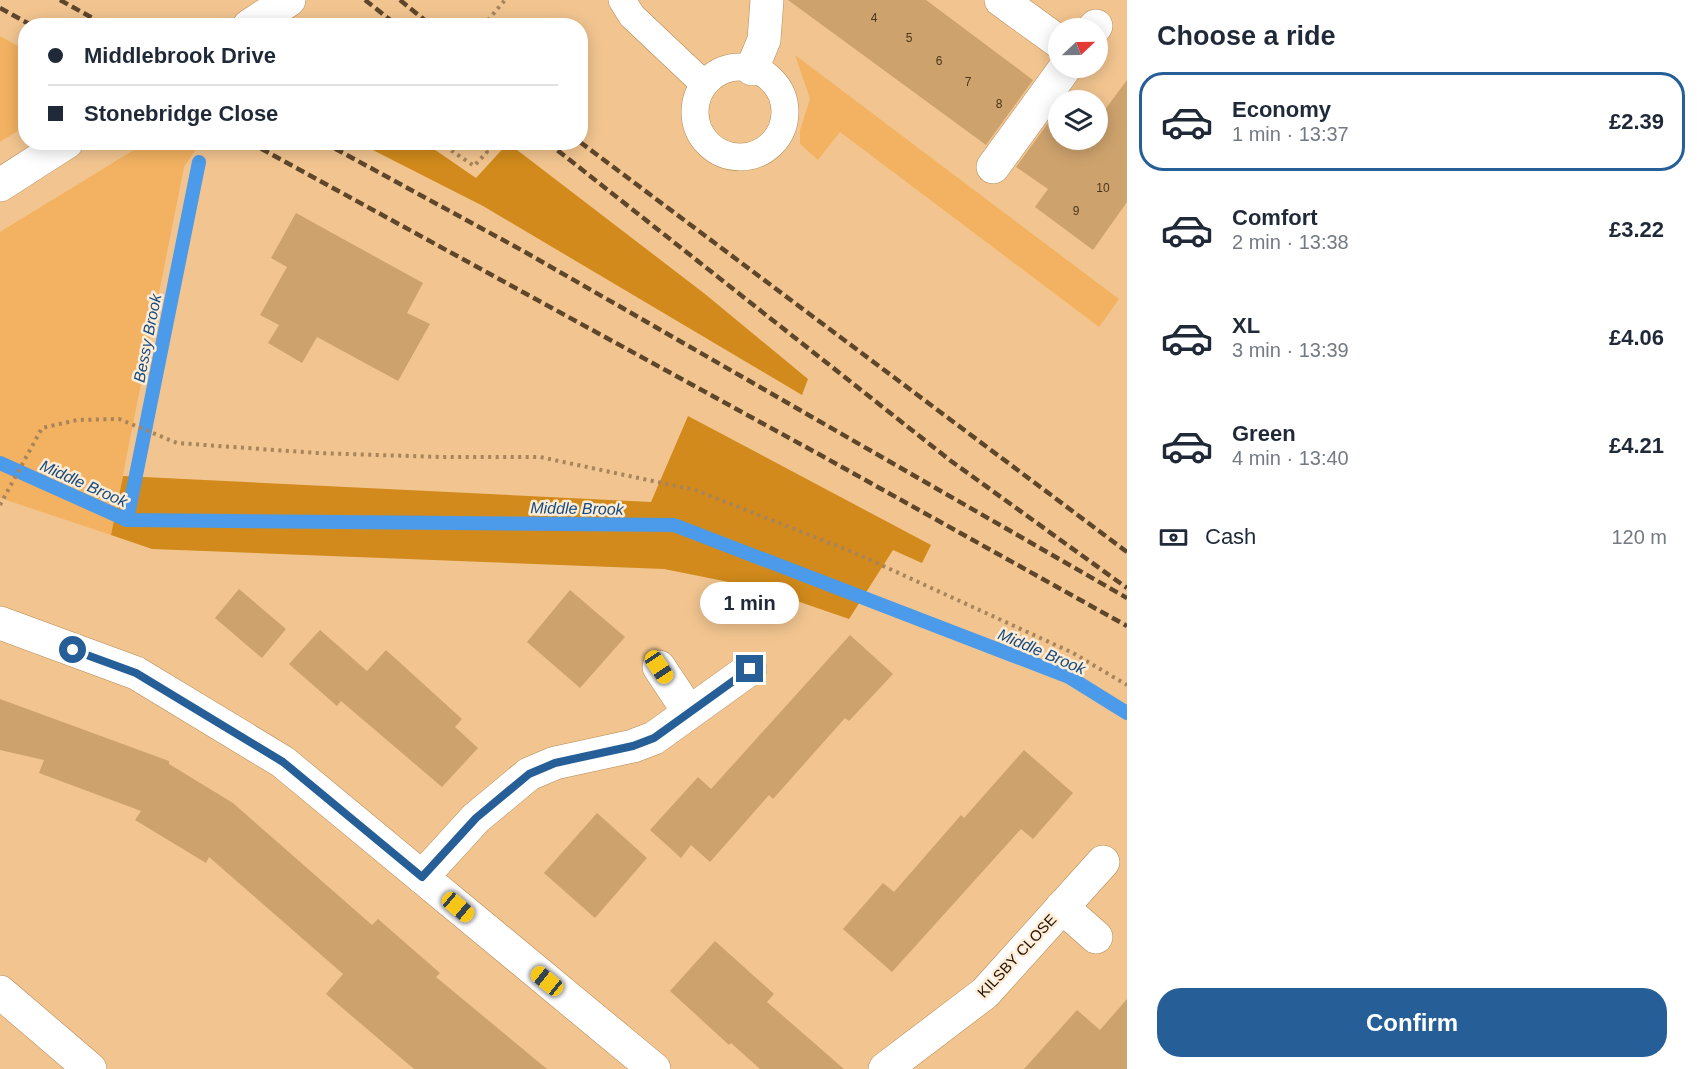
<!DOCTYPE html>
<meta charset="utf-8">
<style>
body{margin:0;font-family:Arial,sans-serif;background:#f6f6f7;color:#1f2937;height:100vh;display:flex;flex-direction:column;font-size:22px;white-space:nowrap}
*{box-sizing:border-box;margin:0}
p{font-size:20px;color:#747a83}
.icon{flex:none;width:33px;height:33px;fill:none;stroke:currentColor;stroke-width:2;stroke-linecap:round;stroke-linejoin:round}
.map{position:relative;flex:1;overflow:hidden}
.drawer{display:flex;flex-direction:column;background:#fff;width:570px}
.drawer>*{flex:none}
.hud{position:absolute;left:18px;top:18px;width:570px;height:132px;border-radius:24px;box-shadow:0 3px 15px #0003;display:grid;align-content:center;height:132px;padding:0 30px;background:#fff}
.needle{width:39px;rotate:68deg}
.tools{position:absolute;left:1048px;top:18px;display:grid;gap:12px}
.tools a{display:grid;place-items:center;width:60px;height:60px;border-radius:50%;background:#fff;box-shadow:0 3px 15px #0003;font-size:30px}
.end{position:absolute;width:27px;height:27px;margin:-14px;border:8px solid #265f97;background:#fff;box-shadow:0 0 0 3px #fff}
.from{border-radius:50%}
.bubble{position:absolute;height:42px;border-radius:21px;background:#fff;box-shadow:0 3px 15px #0003;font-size:20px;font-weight:700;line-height:42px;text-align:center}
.car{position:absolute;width:18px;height:36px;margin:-18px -9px;border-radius:8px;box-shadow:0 0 4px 2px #0007;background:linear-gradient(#f5c518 24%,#345 0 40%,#f5c518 0 76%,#345 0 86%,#f5c518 0)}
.hud b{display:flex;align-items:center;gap:21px;height:57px;font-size:22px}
.hud b+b{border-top:2px solid #e0e1e3}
.hud i{width:15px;height:15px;background:#1f2937}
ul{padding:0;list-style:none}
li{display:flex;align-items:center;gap:18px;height:99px;margin:0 12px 9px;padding:0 18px;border:3px solid transparent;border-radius:24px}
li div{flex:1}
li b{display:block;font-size:22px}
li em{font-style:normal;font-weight:700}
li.current{border-color:#265f97}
li>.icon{width:54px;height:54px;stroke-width:1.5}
h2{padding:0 30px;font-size:27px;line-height:72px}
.pay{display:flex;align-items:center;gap:15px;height:66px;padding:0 30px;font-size:22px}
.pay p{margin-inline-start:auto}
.cta{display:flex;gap:12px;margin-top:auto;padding:12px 30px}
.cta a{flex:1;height:69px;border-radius:24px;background:#265f97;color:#fff;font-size:24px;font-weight:700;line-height:69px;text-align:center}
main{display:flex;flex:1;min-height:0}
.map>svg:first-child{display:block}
.green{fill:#f2b261}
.forest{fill:#d18a1b}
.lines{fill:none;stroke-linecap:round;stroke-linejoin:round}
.stream{stroke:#4c9bea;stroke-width:14}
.building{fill:#cda26d}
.lane-casing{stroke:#b38955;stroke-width:28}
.street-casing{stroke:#b38955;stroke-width:34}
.secondary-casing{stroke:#b38955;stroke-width:34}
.path{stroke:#a7845c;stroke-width:4;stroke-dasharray:3 4.5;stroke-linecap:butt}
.lane{stroke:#fff;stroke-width:27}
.street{stroke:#fff;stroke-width:33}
.secondary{stroke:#fff;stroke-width:33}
.rail{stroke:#5e462b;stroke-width:4.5;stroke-dasharray:9 4.5;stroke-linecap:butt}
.route{stroke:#265f97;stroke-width:8}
.labels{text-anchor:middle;stroke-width:5;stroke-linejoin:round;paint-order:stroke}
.number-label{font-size:12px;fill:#4b351b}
.street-label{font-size:15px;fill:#201100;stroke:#feecd6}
.water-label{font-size:16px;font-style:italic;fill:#144b7f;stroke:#feecd6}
</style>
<main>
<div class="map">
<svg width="1127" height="1069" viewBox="0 0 1127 1069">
<rect width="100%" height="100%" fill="#f2c590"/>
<!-- green -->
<g class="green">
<path d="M0,36L25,50L26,126L0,142Z"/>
<path d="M795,55L1119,299L1099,327L840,132L818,160L800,144V130L810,99Z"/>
<path d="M145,143H188L197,148L184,167L111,535L0,498V232Z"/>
</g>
<!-- forest -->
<g class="forest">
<path d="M359,143H425L476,178L508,143L705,294L808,379L802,395L483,206Z"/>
<path d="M688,416L931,545L922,563L893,550L849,619L759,588L664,569L152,549L111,535L123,476L651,502Z"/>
</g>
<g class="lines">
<!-- stream -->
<g class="stream">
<path d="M0,463L127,520L674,525L1069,677L1127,713"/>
<path d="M127,520L199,162"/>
</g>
</g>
<!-- building -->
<g class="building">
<path d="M788,0H926L1033,80L986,145Z"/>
<path d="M1127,80V202L1093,250L1035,207L1048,189L1016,167L1059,108V140H1098V119Z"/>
<path d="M296,213L423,283L407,313L430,324L398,381L317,337L302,363L268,343L279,325L260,315L287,267L271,258Z"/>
<path d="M239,589L286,629L262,658L215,618Z"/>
<path d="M570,590L625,637L580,688L527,642Z"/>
<path d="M320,630L367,671L386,650L462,719L455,727L478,748L442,787L341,701L337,706L289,664Z"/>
<path d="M850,635L893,674L849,721L845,718L773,799L769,795L710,862L691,845L681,858L650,830L698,777L711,789Z"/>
<path d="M0,699L169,761V764L233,803L372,925L378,919L440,973L436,977L547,1069H414L326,994L343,974L209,857L206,863L135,820L141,811L39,773L44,760L0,750Z"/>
<path d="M1024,750L1073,793L1033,839L1021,829L892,972L843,929L883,883L894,892L961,815L964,818Z"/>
<path d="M597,813L647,858L595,918L544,873Z"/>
<path d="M715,941L774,994L767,1002L844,1069H760L731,1043L729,1045L670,991Z"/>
<path d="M1127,999V1069H1024L1077,1010L1100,1030Z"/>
</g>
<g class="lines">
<defs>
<g id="lane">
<path d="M622,0L632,16L704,84"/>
<circle cx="740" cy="112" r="45"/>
</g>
<g id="street">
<path d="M1001,0L1059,42"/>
<path d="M1094,28L1096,26"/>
<path d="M752,69L764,40L767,0"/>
<path d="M993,167L1065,68"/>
<path d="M0,623L136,673L283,762L654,1069"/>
<path d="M659,667L689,712"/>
<path d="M422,877L476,818L529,774L555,763L633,746L654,738L750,669"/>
<path d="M1062,907L1096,937"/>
<path d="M0,992L90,1069"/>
<path d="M885,1069L985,993L1103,862"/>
</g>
<g id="secondary">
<path d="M249,26L289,0"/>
<path d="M0,185L67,142"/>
</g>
</defs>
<!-- lane casing -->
<use href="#lane" class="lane-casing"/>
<!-- street casing -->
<use href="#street" class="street-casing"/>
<!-- secondary casing -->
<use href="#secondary" class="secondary-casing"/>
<!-- path -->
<g class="path">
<path d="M483,26L505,0"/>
<path d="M439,142L474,166L487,152L474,142"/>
<path d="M0,505L42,428L77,420L119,419L177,443L317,453L441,457H540L695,490L855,553L1073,653L1127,685"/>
</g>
<!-- lane -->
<use href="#lane" class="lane"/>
<!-- street -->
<use href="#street" class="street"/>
<!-- secondary -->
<use href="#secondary" class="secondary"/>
<!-- rail -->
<g class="rail">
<path d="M60,0L107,26"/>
<path d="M365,0L398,26"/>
<path d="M400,0L432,26"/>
<path d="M0,8L33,26"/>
<path d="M249,142L824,457L1127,626"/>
<path d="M323,142L525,252L1127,598"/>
<path d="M547,142L951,461L1127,588"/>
<path d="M580,142L1127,552"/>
</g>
</g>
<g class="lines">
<!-- route -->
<path class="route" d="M73,650L136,673L283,762L422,877L476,818L529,774L555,763L633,746L654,738L750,669"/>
</g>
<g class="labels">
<!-- number labels -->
<g class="number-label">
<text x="874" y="22">4</text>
<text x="909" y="42">5</text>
<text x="939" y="65">6</text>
<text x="968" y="86">7</text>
<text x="999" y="108">8</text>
<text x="1103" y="192">10</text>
<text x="1076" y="215">9</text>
</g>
<!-- street labels -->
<g class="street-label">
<text transform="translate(1017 956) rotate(-47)" y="5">KILSBY CLOSE</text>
</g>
<!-- water labels -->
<g class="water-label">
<text transform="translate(147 338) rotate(-79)" y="6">Bessy Brook</text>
<text transform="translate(84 483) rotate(24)" y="6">Middle Brook</text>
<text transform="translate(577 508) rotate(1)" y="6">Middle Brook</text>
<text transform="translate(1042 651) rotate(23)" y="6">Middle Brook</text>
</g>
</g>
</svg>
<div class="tools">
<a><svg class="needle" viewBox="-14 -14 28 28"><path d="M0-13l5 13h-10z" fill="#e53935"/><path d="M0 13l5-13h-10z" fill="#747a83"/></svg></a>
<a><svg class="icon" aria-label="layers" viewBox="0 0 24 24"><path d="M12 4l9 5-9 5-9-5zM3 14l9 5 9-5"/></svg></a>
</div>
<i class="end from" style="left:73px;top:650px"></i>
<i class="end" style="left:750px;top:669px"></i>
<div class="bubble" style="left:700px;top:582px;width:99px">1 min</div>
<i class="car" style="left:659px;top:667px;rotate:146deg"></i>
<i class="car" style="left:458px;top:907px;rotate:130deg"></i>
<i class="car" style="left:547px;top:981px;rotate:309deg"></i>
<div class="hud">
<b><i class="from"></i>Middlebrook Drive</b>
<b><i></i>Stonebridge Close</b>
</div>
</div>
<section class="drawer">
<h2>Choose a ride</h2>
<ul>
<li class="current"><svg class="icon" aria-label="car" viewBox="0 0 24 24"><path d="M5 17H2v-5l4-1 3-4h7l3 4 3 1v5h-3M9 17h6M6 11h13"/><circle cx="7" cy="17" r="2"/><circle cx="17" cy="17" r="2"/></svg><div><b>Economy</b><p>1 min · 13:37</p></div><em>£2.39</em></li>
<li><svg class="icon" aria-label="car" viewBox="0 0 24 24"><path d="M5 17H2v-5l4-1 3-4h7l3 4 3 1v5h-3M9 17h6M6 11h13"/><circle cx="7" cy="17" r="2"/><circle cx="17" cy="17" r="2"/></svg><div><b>Comfort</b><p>2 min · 13:38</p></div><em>£3.22</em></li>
<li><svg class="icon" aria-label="car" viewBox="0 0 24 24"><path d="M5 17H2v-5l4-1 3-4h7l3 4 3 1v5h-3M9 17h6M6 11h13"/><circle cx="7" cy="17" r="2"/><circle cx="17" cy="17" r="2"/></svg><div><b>XL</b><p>3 min · 13:39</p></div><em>£4.06</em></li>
<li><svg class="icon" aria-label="car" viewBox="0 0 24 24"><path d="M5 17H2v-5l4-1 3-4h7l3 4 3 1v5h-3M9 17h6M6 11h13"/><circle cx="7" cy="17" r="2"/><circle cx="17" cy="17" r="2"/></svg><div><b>Green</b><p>4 min · 13:40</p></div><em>£4.21</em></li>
</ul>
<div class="pay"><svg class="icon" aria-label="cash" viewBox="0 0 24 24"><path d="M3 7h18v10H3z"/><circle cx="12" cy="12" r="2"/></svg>Cash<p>120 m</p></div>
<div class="cta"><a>Confirm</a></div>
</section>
</main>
